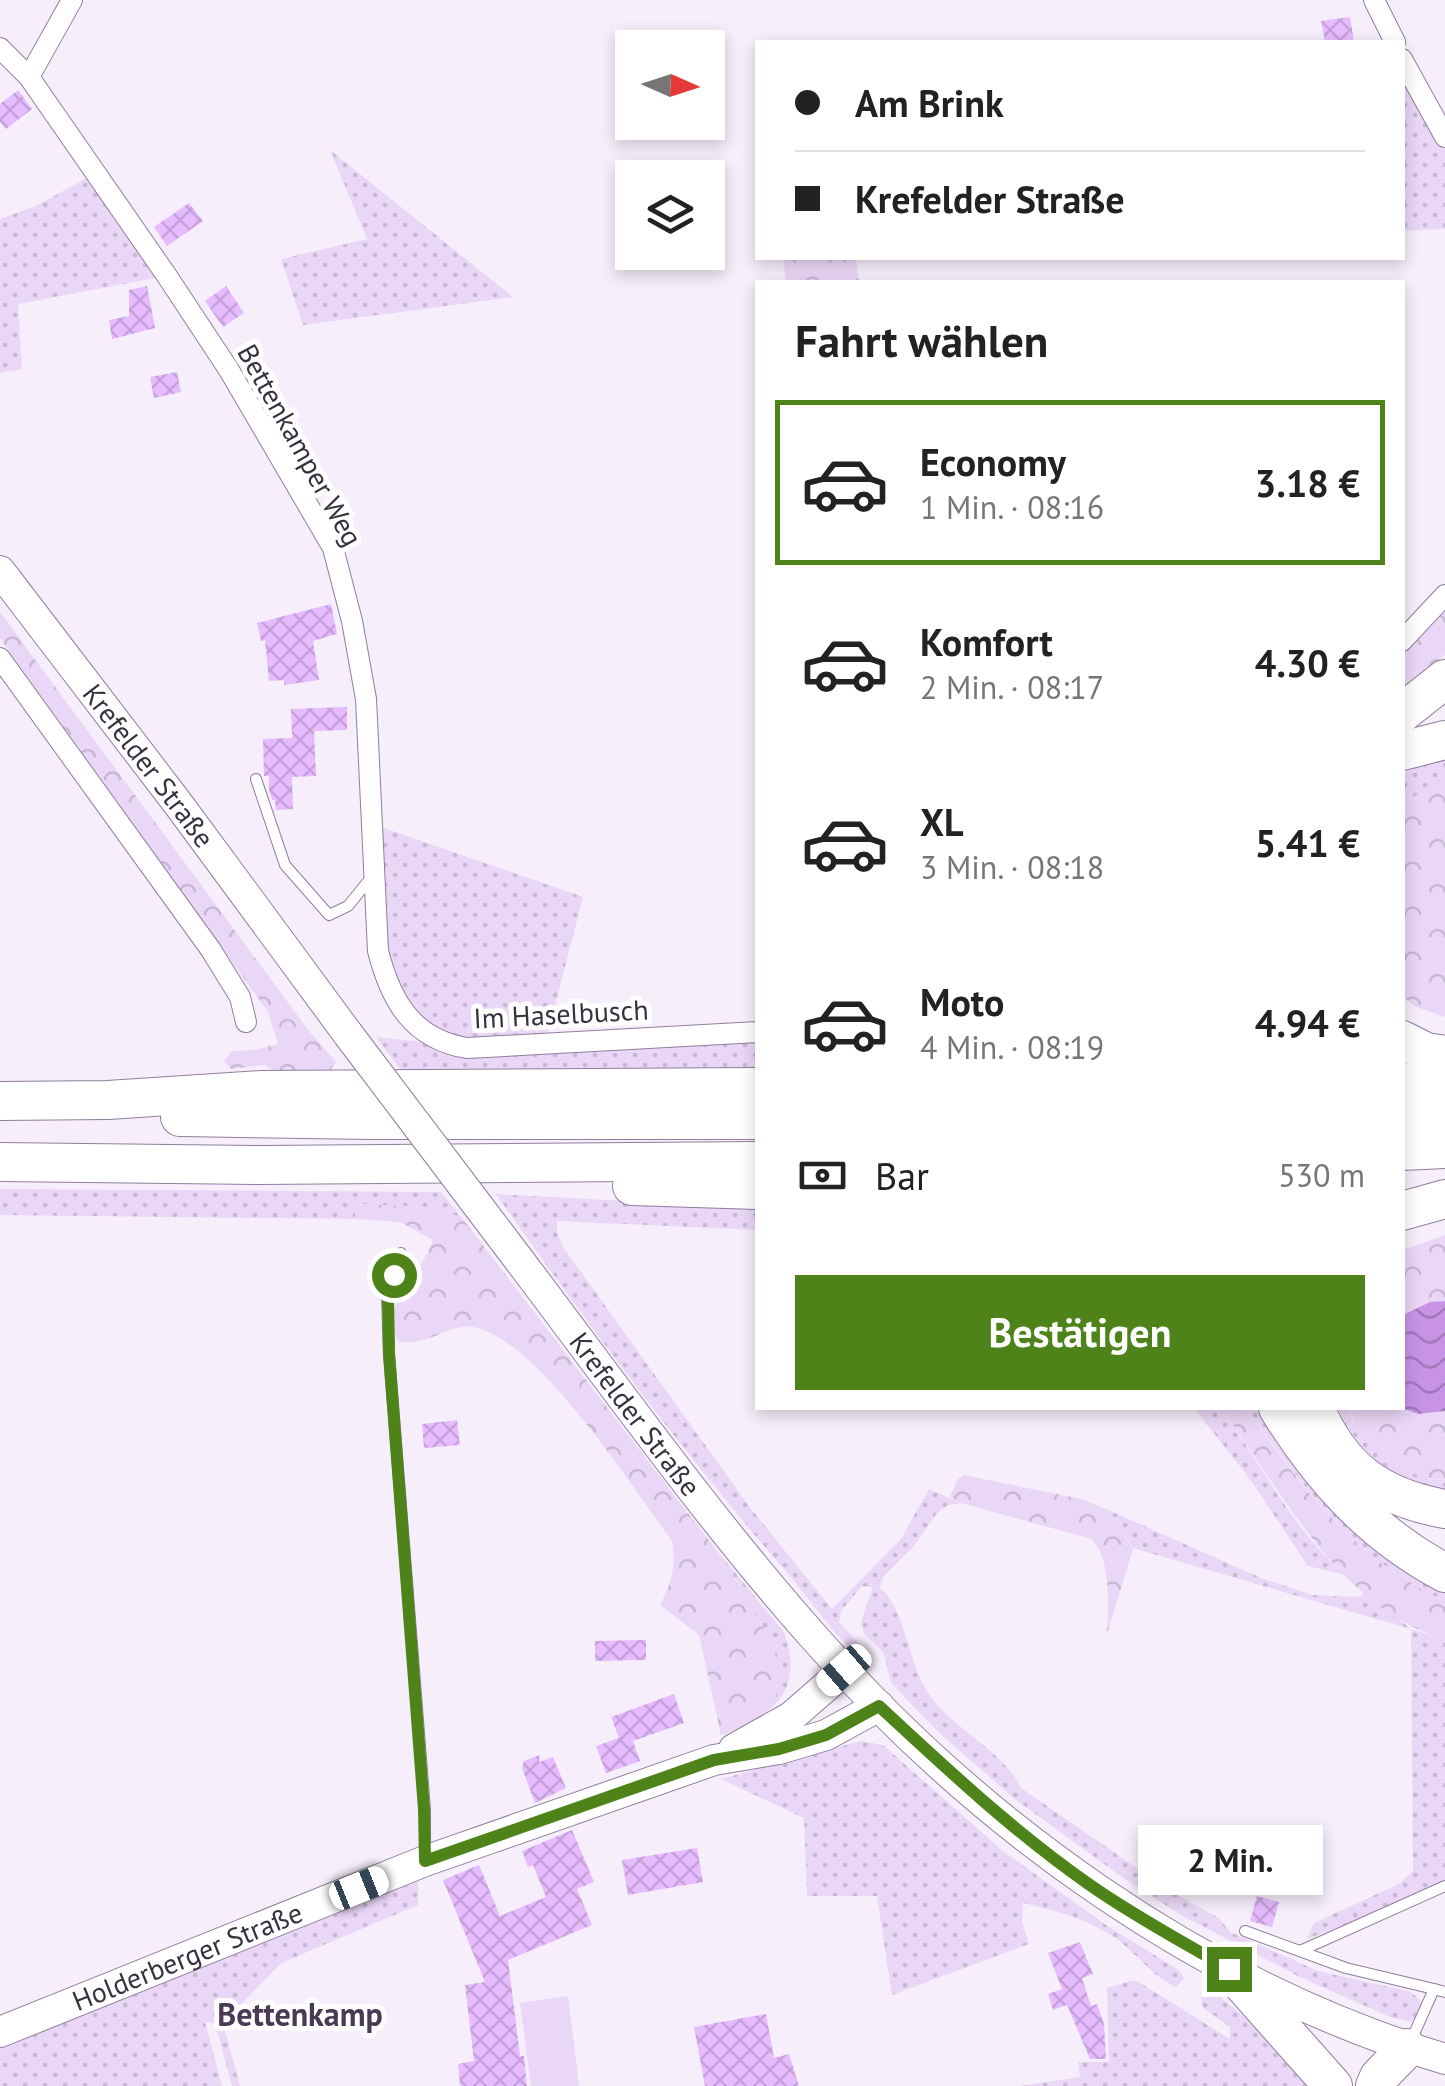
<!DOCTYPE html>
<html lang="de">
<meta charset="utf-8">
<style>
body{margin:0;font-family:"PT Sans",sans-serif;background:#f2f2f2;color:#222;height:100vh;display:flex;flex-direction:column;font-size:38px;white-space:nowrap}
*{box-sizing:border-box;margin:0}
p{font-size:32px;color:#767676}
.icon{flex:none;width:55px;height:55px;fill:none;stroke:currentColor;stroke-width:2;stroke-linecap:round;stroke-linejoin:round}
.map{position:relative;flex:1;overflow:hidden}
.side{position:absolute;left:755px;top:280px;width:650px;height:1130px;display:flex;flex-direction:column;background:#fff;border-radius:0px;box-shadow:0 5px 15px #0003}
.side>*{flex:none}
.top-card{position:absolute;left:755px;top:40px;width:650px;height:220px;border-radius:0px;box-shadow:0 5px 15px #0003;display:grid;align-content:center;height:220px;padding:0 40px;background:#fff}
.needle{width:65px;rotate:93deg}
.controls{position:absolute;left:615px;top:30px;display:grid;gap:20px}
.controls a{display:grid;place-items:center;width:110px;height:110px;border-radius:0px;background:#fff;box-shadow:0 5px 15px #0003;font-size:50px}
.end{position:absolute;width:45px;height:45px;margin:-22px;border:12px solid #4e831a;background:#fff;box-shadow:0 0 0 5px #fff}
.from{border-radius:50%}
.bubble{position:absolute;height:70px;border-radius:0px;background:#fff;box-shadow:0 5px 15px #0003;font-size:32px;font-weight:800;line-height:70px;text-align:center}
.car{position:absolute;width:30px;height:60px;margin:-30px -15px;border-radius:12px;box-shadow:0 0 8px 2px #0007;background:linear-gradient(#fff 24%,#345 0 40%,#fff 0 76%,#345 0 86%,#fff 0)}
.top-card b{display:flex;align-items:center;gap:35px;height:95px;font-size:38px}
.top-card b+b{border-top:2px solid #e0e0e0}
.top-card i{width:25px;height:25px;background:#222}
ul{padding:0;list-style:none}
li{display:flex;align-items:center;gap:30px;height:165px;margin:0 20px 15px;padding:0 20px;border:5px solid transparent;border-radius:0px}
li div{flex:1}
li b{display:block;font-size:38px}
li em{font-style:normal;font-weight:800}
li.current{border-color:#4e831a}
li>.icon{width:90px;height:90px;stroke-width:1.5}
h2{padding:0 40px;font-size:45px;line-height:120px}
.pay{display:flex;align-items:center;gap:25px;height:110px;padding:0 40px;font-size:38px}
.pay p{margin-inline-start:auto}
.primary-button{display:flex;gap:20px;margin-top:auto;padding:20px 40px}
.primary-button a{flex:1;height:115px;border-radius:0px;background:#4e831a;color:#fff;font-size:40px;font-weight:800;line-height:115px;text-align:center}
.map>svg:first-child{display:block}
.grass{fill:url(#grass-dots)}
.forest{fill:url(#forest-crowns)}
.garden{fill:#ead6f6}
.water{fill:url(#water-waves)}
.building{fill:url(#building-cross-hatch)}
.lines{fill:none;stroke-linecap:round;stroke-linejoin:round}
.lane-casing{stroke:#917e9b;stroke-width:12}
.street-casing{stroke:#917e9b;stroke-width:22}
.secondary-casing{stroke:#917e9b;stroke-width:32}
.highway-casing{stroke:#917e9b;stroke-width:40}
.lane{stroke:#fff;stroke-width:10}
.street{stroke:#fff;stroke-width:20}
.secondary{stroke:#fff;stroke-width:30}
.highway{stroke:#fff;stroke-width:38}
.secondary-bridge-casing{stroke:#917e9b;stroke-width:32;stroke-linecap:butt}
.secondary-bridge{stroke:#fff;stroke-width:30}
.route{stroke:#4e831a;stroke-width:12}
.labels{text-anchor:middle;stroke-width:10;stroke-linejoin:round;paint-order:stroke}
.street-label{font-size:28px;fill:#38313d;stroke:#fff}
.quarter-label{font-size:32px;font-weight:bold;fill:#4a3a53;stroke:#fff}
</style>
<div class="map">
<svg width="1445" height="2086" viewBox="0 0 1445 2086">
<defs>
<pattern id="grass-dots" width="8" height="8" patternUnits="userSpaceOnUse" patternTransform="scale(2.5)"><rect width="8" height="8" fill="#ead6f6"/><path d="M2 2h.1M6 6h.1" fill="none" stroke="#c9b8d4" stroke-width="1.8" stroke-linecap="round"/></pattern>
<pattern id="forest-crowns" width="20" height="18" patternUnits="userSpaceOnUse" patternTransform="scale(2.5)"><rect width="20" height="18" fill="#ead6f6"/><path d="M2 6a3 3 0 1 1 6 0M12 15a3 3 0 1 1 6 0" fill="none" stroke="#c9b8d4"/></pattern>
<pattern id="water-waves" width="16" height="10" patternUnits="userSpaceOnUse" patternTransform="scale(2.5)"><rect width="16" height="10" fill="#c892e5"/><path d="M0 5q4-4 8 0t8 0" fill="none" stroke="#a378bb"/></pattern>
<pattern id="building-cross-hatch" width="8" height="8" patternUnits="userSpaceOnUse" patternTransform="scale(2.5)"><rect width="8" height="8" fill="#e6bbff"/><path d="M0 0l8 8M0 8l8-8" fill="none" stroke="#c6a1db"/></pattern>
</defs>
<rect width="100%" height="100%" fill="#f6eefb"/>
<!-- grass -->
<g class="grass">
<path d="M1402,78L1445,150V229L1403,231Z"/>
<path d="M330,150L513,297L303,325L281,259L367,239Z"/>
<path d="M96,173L165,282L161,285L155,278L18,304L22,369L0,373V219L36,206Z"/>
<path d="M1445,759V782L1403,802V774L1427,762Z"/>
<path d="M381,827L583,897L547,1036L467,1040L444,1036L407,1006L384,951Z"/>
<path d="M376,1037L422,1042L448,1052L757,1039V1072L406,1077Z"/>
<path d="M0,1189L441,1192L462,1218L436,1208L362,1204L355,1209L356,1219L0,1215Z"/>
<path d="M496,1194L757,1208V1230L557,1221V1232L563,1247L751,1509L832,1609L901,1539L929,1489L961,1503L948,1505L937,1513L913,1547L883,1577L880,1588C905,1608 908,1662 928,1693C953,1730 1001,1748 1021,1788L1167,1889L1220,1919L1230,1932L1318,1971L1411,1992L1422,2002L1421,2012L1411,2022L1390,2017L1298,1976L1181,1915L1122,1877L1015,1799L937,1731L892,1684L883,1652L864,1634L861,1622L873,1587L862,1586L841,1611L839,1622L867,1653L866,1659C839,1644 810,1599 789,1575C684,1454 588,1325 496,1194Z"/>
<path d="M1194,1408H1220C1262,1463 1292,1531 1346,1575L1308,1566L1250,1479Z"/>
<path d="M1245,1408H1255C1305,1483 1361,1554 1445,1591V1601C1351,1558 1306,1487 1245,1408Z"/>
<path d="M1338,1408H1348L1353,1420L1429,1479L1445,1480V1492C1397,1484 1357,1452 1338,1408Z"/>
<path d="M1106,1509L1261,1578L1312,1595L1356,1597L1363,1595V1591L1411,1629L1445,1640V1880L1363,1918L1307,1939L1314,1923L1399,1884L1413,1871L1411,1629L1133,1548Z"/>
<path d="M714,1547L784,1632C802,1683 782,1708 737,1730L753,1721L740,1585Z"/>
<path d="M861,1741L883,1745L1003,1851L1106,1925L1180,1971L1184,1979L1176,1987C1152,1977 1136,1952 1114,1937C1085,1918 1056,1911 1023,1903L1022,1922L1029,1944L892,1995L877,1896H807L804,1818L721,1779Z"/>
<path d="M407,1882H418V1905L281,1963L223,2023L240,2086H232L215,2023L205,2022L222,2086H0V2043Z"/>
<path d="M1131,1981H1137L1230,2039V2027L1202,2007L1201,1997L1209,1988L1278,2044L1314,2086H1020L1080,2077L1078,2062H1109L1107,1988Z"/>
</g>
<!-- forest -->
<g class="forest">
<path d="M783,258H856L859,282H786Z"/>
<path d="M1445,610V655L1403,688L1402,651Z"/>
<path d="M0,612L309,1031L336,1062L327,1075H277L265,1065L231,1069L224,1061L232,1051L255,1050L278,1044L268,1012L0,638Z"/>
<path d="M1445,782V1017L1414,1006L1403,997L1402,802Z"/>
<path d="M362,1204L436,1208L462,1218L714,1547C731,1571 746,1595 760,1621C792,1679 788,1711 721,1735L699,1635L660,1605C672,1582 676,1567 672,1541C631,1486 538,1339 473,1327C448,1323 428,1348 398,1341C379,1300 420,1279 433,1240L400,1222L356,1219L355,1209Z"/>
<path d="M1445,1235V1301L1430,1302L1403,1315V1250Z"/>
<path d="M1220,1408H1245C1303,1487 1353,1559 1445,1601V1640C1335,1605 1285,1493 1220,1408Z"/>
<path d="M1348,1408H1402L1418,1414L1445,1411V1480C1396,1476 1369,1451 1348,1408Z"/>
<path d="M964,1475L1081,1499L1106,1509L1133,1549L1107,1634C1108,1605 1112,1562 1092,1539L961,1503L950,1497L957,1480Z"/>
</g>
<!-- garden -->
<path class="garden" d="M568,1996L579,2086H531L520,2003Z"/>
<!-- water -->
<path class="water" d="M1445,1301V1411L1418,1414L1404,1409L1403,1315L1430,1302Z"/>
<!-- building -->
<g class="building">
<path d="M1350,17L1354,42H1325L1321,21Z"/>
<path d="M18,90L32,109L6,129L0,122V104Z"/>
<path d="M189,203L203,221L167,246L154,227Z"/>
<path d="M147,286L155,328L112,339L109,320L129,316V290Z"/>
<path d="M226,286L244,313L223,327L205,301Z"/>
<path d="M177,372L181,392L154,398L150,377Z"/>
<path d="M331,604L337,634L313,641L319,680L284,685V680L269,681L265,640L261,641L257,623Z"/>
<path d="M347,707V730L314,731L316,776L292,777L293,809L276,810L275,800H272L269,790V776H264L263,739L292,738L291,709Z"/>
<path d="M457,1420L460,1445L424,1448L422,1424Z"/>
<path d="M646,1640V1660L595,1661V1641Z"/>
<path d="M674,1694L684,1723L633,1741L640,1761L606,1773L596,1746L619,1738L611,1717Z"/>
<path d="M540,1755L539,1762L553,1757L566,1788L535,1803L522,1768L524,1761Z"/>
<path d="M572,1830L594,1882L577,1889L592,1925L508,1960L520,2056H524L527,2086H460L458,2064L474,2061L465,1985L485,1982L443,1880L479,1865L500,1916L546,1897L533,1865L528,1867L522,1851Z"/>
<path d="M697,1848L703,1882L628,1895L622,1860Z"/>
<path d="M1257,1896L1279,1902L1272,1927L1250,1921Z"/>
<path d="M1080,1942L1093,1974L1082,1978L1091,2006L1097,2004L1104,2024L1106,2059H1090L1067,2005L1053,2010L1048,1994L1062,1989L1048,1953Z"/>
<path d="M766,2014L774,2058L789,2054L799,2086H705L694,2027Z"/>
</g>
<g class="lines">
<defs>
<g id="lane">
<path d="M256,779L285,865L329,915L348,906L370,879"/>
<path d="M401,1253L387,1297L389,1354L425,1809V1855"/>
<path d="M1245,1931L1346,1968L1434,1989"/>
<path d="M1300,1951L1445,1886"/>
<path d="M1410,2043L1434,1989L1445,1992"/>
</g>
<g id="street">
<path d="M1374,0L1395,42"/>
<path d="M0,48L29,77L167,276L229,370L333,548L352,621L366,699L378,951C391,1001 412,1039 467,1048L758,1032"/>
<path d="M1402,59L1445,137"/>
<path d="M29,77L72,0"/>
<path d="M1402,641L1445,595"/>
<path d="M0,658L211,950L240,997L246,1022"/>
</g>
<g id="secondary">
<path id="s1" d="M0,571L179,805L348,1034"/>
<path id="s2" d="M510,1248C609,1378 704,1513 812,1635C980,1826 1200,1985 1445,2059"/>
<path d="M734,1749L791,1717L845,1670"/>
<path id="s3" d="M0,2032L425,1861L714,1760L779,1749L826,1735L879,1706"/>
</g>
<g id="highway">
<path d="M1402,713L1445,679"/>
<path d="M1402,751L1445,740"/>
<path d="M1402,1040L1426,1052L1445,1055"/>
<path d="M1402,1083L1445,1077"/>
<path d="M0,1101L108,1100L261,1090L758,1087"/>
<path d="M1402,1114L1445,1112"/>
<path d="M180,1117L372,1120H758"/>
<path d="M1402,1151L1445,1149"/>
<path d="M0,1162L260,1165L758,1161"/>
<path d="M632,1186L758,1190"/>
<path d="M1402,1211L1445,1199"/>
<path d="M1278,1408C1321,1478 1372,1534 1445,1573"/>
<path d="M1315,1408C1341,1469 1379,1497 1445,1509"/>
<path d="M1229,1969L1333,2086"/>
<path d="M1375,2086L1379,2077L1407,2048"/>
</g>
</defs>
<!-- lane casing -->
<use href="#lane" class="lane-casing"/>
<!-- street casing -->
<use href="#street" class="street-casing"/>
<!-- secondary casing -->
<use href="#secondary" class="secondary-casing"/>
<!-- highway casing -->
<use href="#highway" class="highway-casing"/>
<!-- lane -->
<use href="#lane" class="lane"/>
<!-- street -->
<use href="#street" class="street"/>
<!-- secondary -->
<use href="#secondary" class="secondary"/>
<!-- highway -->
<use href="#highway" class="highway"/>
<defs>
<path id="secondary-bridge" d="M348,1034L510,1248"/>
</defs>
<!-- secondary-bridge casing -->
<use href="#secondary-bridge" class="secondary-bridge-casing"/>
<!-- secondary-bridge -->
<use href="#secondary-bridge" class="secondary-bridge"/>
</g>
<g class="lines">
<!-- route -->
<path class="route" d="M394,1275L388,1297L389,1354L424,1809L425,1861L714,1760L779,1749L826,1735L879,1706C947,1769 1014,1832 1090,1885C1134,1916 1183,1942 1229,1969"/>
</g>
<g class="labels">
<!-- street labels -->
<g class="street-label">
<text transform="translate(300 445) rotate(61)" y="10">Bettenkamper Weg</text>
<text dy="10" stroke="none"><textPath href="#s1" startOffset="245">Krefelder Straße</textPath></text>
<text transform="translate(561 1014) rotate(-3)" y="10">Im Haselbusch</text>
<text dy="10" stroke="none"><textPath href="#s2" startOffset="208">Krefelder Straße</textPath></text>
<text dy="10" stroke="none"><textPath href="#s3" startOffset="202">Holderberger Straße</textPath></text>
</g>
<!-- quarter labels -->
<g class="quarter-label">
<text x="300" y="2026">Bettenkamp</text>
</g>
</g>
</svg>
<div class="controls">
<a><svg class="needle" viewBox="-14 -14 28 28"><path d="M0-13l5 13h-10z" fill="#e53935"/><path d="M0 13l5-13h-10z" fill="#767676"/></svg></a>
<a><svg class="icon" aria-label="layers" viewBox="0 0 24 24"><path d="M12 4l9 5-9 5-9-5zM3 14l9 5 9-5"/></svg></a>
</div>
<i class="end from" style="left:394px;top:1275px"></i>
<i class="end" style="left:1229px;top:1969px"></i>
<div class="bubble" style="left:1138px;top:1825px;width:185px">2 Min.</div>
<i class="car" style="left:844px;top:1670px;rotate:229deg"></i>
<i class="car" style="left:359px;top:1888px;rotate:68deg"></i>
<div class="top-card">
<b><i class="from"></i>Am Brink</b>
<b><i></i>Krefelder Straße</b>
</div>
<section class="side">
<h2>Fahrt wählen</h2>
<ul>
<li class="current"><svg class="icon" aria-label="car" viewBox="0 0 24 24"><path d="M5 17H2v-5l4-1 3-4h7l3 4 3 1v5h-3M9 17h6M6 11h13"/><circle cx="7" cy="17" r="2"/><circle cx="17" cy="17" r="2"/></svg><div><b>Economy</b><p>1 Min. · 08:16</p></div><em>3.18 €</em></li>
<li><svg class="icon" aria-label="car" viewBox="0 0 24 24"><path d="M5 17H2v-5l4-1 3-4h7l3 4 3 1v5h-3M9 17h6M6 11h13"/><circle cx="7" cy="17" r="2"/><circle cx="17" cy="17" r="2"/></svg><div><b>Komfort</b><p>2 Min. · 08:17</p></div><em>4.30 €</em></li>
<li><svg class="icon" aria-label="car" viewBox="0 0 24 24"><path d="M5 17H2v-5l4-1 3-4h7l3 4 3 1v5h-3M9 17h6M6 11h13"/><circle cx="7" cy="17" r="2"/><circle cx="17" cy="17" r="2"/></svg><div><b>XL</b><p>3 Min. · 08:18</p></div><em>5.41 €</em></li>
<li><svg class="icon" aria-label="car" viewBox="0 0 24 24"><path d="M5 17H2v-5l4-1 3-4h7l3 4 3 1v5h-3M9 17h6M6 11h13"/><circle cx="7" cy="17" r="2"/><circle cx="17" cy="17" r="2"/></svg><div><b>Moto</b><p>4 Min. · 08:19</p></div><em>4.94 €</em></li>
</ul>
<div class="pay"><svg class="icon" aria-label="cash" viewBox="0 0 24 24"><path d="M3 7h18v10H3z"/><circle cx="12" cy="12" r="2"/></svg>Bar<p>530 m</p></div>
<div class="primary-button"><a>Bestätigen</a></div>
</section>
</div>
